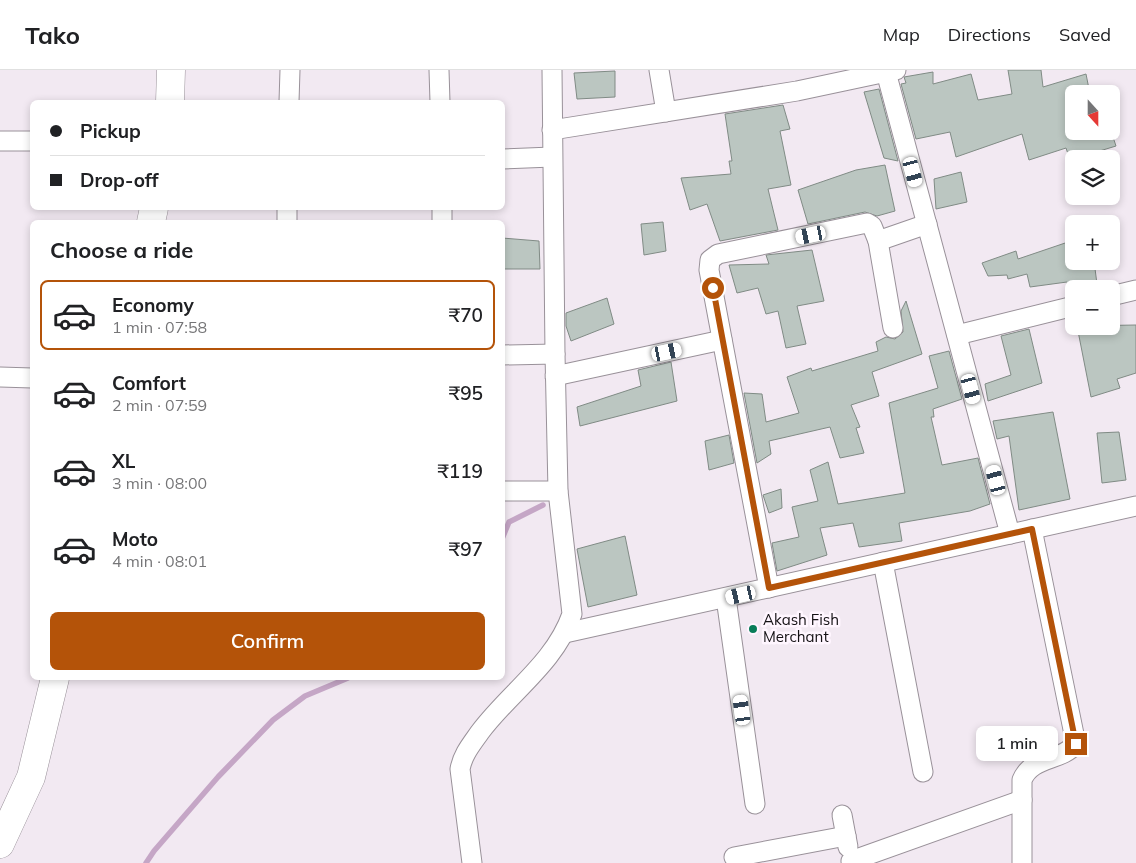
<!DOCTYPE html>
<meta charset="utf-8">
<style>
body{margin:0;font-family:Mulish,sans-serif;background:#f6f6f6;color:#202124;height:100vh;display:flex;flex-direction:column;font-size:19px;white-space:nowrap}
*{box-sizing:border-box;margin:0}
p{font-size:16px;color:#757577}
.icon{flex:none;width:28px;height:28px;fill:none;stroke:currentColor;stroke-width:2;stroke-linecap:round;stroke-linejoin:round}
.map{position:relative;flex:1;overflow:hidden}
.drawer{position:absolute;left:30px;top:150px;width:475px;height:460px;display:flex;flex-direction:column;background:#fff;border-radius:8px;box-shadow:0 2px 8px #0003}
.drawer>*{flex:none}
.top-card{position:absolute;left:30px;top:30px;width:475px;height:110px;border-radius:8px;box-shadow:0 2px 8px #0003;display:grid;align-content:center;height:110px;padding:0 20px;background:#fff}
.needle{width:32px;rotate:159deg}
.fabs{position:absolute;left:1065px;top:15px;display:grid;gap:10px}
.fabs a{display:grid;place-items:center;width:55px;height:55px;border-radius:8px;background:#fff;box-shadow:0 2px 8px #0003;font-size:25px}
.end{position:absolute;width:22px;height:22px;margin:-11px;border:6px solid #b45309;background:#fff;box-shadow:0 0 0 2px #fff}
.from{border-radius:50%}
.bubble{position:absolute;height:35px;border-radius:8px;background:#fff;box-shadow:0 2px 8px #0003;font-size:16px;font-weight:600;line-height:35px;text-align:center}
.car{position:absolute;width:15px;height:30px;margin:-15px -8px;border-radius:6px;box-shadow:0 0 4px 1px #0007;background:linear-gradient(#fff 24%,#345 0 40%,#fff 0 76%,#345 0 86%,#fff 0)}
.top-card b{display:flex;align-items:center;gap:18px;height:48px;font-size:19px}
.top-card b+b{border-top:1px solid #e0e0e0}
.top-card i{width:12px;height:12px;background:#202124}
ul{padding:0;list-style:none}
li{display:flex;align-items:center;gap:15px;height:70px;margin:0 10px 8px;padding:0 10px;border:2px solid transparent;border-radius:8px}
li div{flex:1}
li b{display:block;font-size:19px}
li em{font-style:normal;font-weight:600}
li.selected{border-color:#b45309}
li>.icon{width:45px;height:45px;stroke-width:1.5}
h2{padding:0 20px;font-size:22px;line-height:60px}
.action{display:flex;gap:10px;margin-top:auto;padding:10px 20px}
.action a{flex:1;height:58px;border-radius:8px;background:#b45309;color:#fff;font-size:20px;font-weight:600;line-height:58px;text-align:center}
header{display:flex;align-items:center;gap:30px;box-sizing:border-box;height:70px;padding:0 25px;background:#fff;border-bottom:1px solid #e0e0e0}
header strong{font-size:24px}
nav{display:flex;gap:28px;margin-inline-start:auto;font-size:18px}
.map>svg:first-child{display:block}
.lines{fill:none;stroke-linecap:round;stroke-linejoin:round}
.stream{stroke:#c5a6c6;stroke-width:5.5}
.building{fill:#bbc6c1;stroke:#808b85}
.street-casing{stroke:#999199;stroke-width:21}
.secondary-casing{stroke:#999199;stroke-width:29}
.street{stroke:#fff;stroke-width:19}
.secondary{stroke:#fff;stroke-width:28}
.route{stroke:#b45309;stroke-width:6}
.poi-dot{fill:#087c58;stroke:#fff6ff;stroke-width:2}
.labels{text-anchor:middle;stroke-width:5;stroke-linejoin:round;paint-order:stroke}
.poi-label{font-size:15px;fill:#141114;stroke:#fff6ff;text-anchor:start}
</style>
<header>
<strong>Tako</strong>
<nav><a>Map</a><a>Directions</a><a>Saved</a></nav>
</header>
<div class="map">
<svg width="1136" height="793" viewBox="0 0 1136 793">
<rect width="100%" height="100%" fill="#f2e9f2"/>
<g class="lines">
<!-- stream -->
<g class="stream">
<path d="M502,469L509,452L543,435"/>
<path d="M146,793L154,781L218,707L273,650L305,626L348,608"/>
</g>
</g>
<!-- building -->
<g class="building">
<path d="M1008,0H1041L1043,17L1086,4L1090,24H1074V61H1111L1116,76L1070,90L1066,78L1029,90L1022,64L956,87L950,62L916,69L901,14L906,13L904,7L933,2V14L971,4L978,30L1012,24Z"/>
<path d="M615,1V27L577,29L574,3Z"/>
<path d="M879,19L898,91L884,88L864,22Z"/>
<path d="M783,35L790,59L780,61L791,115L768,119L778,160L720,171L707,134L690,140L681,108L731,104L729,91H732L725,44Z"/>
<path d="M885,95L895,141L877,146L865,142L808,154L798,120L856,100Z"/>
<path d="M961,102L967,132L936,139L934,109Z"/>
<path d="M663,152L666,181L644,185L641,154Z"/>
<path d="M502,168L539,171L540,199H502Z"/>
<path d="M1074,170V191H1094L1097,214L1069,221L1067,212L1030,217L1027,204L1008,209L1007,205L988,206L982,193L1016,181L1018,189Z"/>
<path d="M812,180L824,231L797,236L806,274L786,278L778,241L766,244L758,218L737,223L729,195L769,194L766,185Z"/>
<path d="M607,228L614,254L571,271L566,256V243Z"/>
<path d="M906,231L922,284L872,302L879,326L851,335L860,357L856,358L864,383L840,388L830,357L769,371L771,384L757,393L744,323L762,324L766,352L799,343L787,307L811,298L812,301L878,281L876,272L886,267L895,269L903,262L901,241Z"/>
<path d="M1136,255V303L1117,309L1120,318L1091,327L1077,256Z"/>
<path d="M1029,259L1042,313L988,331L985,314L1011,305L1001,266Z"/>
<path d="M949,281L962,329L933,339L934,347H931L942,395L978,388L990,434L970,441L899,453L902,471L859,477L853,453L820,458L827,485L777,501L772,473L799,467L792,437L818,431L810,400L828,392L838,434L905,423L889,333L938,318L929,286Z"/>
<path d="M671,292L677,331L580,356L577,337L641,316L638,300Z"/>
<path d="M1053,342L1070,429L1019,440L1009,366L997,369L993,351Z"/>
<path d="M1119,362L1126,410L1102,413L1097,363Z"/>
<path d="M729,365L734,393L709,400L705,371Z"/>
<path d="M781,419L782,438L769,443L763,425Z"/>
<path d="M625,466L637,525L588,537L577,479Z"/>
</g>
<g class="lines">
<defs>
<g id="street">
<path d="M439,0L440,32"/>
<path d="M552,0L555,284"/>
<path d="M659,0L666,42"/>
<path d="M886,2L1010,464"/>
<path d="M289,32L290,0"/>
<path d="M552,60L797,21L896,0"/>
<path d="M0,71H32"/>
<path d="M502,89L552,87"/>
<path d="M287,138V152"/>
<path d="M442,138V152"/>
<path d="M878,171L893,258"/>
<path d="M1111,226L1136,220"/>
<path d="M957,265L1074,236"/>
<path d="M555,306L722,270"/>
<path d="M0,307L32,308"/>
<path d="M502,421H558"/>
<path d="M883,492L923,702"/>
<path d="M769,518L709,200L710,190L718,184L867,153L872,156L878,171L927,154"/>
<path d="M726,528L755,734"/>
<path d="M565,563L1136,436"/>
<path d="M842,745L848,777"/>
<path d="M734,787L846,766"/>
<path d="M851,791L1022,730"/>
<path d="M472,793L460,699C463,684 471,675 480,662C510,622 555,593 572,544L558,421L555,284L502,285"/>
<path d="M1022,793V710C1032,686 1060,692 1076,674L1032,459"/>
</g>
<g id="secondary">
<path d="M170,32L171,0"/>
<path d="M151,152L154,138"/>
<path d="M0,774L31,707L55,608"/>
</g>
</defs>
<!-- street casing -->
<use href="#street" class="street-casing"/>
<!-- secondary casing -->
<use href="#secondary" class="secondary-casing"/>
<!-- street -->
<use href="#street" class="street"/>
<!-- secondary -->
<use href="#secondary" class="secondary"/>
</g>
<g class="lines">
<!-- route -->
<path class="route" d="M713,218L769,518L1032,459L1076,674"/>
</g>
<!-- markers -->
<circle class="poi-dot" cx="753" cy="559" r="5"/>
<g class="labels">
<!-- poi labels -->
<g class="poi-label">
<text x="763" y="555">Akash Fish<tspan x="763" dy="17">Merchant</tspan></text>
</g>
</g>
</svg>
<div class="fabs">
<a><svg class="needle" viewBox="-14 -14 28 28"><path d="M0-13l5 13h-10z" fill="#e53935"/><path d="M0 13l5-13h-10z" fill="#757577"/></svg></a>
<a><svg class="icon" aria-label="layers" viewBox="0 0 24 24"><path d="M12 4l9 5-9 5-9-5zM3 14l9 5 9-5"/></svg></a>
<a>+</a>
<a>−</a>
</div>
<i class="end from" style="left:713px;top:218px"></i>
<i class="end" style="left:1076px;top:674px"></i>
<div class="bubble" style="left:976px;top:656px;width:82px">1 min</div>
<i class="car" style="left:913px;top:102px;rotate:165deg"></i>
<i class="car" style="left:811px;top:165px;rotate:258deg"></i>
<i class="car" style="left:667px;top:282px;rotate:78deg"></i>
<i class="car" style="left:971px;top:319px;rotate:165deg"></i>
<i class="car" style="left:996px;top:410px;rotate:345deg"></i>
<i class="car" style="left:741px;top:525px;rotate:257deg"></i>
<i class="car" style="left:742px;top:640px;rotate:352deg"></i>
<div class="top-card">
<b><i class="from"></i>Pickup</b>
<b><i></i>Drop-off</b>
</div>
<section class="drawer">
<h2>Choose a ride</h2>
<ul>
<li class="selected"><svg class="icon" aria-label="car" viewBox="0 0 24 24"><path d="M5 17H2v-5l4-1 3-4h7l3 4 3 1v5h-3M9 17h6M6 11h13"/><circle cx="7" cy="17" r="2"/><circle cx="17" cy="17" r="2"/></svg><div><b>Economy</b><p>1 min · 07:58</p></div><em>₹70</em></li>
<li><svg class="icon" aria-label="car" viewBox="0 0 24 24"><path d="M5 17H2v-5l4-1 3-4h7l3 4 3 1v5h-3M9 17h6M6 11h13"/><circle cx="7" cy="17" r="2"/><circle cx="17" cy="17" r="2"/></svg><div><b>Comfort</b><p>2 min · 07:59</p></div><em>₹95</em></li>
<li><svg class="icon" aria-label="car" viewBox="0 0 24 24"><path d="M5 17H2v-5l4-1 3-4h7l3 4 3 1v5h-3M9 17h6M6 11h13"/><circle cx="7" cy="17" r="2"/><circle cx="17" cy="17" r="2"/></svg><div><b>XL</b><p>3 min · 08:00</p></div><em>₹119</em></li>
<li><svg class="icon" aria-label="car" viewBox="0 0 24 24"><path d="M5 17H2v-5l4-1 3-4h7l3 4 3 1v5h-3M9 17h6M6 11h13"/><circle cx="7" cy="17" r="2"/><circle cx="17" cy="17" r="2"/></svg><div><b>Moto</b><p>4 min · 08:01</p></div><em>₹97</em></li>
</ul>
<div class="action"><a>Confirm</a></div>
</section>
</div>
